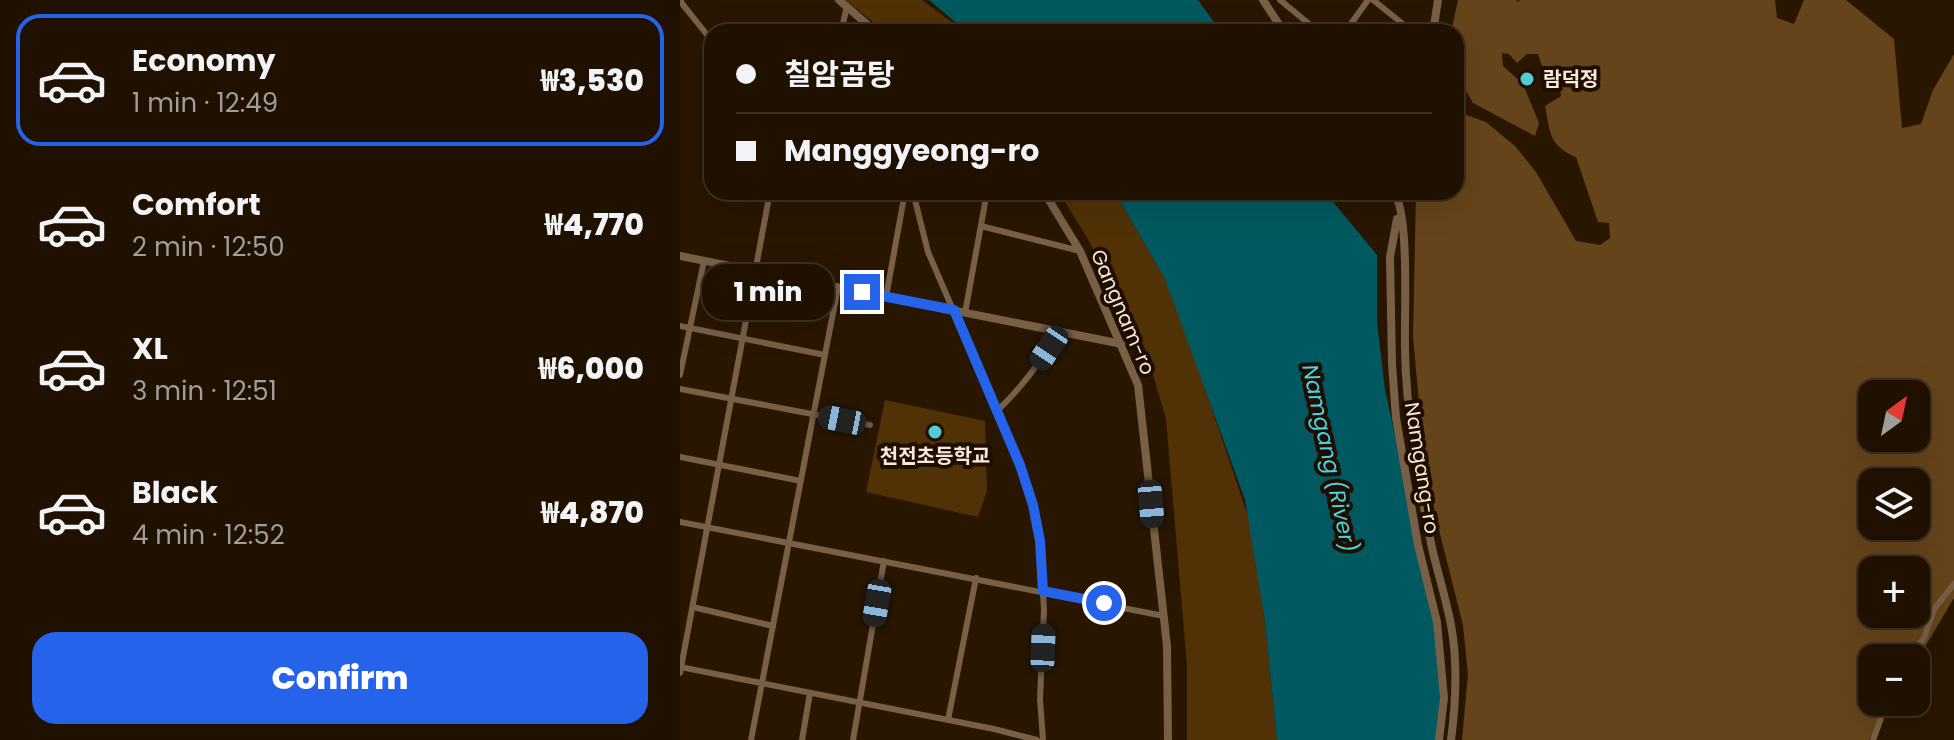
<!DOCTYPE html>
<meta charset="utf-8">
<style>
body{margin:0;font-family:Poppins,"Noto Sans KR",sans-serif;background:#27190a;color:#f1f3f6;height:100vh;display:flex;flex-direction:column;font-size:30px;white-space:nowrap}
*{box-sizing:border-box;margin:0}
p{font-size:26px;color:#a19d99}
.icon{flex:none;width:44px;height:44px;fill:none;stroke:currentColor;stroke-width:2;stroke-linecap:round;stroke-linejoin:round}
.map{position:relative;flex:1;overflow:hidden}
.panel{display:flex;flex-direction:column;background:#1f1000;width:680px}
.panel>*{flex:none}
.hud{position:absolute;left:24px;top:24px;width:760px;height:176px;border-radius:24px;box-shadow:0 8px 32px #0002,0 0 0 2px #3c3022;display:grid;align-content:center;height:176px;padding:0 32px;background:#1f1000}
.needle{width:52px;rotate:33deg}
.tools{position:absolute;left:1178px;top:380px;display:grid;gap:16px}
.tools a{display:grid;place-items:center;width:72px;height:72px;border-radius:16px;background:#1f1000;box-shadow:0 8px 32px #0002,0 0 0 2px #3c3022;font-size:40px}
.end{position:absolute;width:36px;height:36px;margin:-18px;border:10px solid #2563eb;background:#fff;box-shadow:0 0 0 4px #fff}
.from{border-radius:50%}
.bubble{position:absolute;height:56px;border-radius:24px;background:#1f1000;box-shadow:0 8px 32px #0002,0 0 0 2px #3c3022;font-size:26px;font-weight:800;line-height:56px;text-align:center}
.car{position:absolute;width:24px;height:48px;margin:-24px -12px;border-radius:10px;box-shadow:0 0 6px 2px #0007;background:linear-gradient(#222 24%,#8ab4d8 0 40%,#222 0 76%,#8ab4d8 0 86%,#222 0)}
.hud b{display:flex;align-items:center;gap:28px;height:76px;font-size:30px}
.hud b+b{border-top:2px solid #3c3022}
.hud i{width:20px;height:20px;background:#f1f3f6}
ul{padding:14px 0 0;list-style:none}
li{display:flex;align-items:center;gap:24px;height:132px;margin:0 16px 12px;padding:0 16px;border:4px solid transparent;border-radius:24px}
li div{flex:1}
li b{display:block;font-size:30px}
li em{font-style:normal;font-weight:800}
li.on{border-color:#2563eb}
li>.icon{width:72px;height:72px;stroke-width:1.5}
.cta{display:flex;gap:16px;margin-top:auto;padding:16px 32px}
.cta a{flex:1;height:92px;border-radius:24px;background:#2563eb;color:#fff;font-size:32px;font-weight:800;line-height:92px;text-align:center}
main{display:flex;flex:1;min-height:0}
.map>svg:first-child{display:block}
.green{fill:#513206}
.forest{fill:#66441b;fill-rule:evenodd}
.water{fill:#005960}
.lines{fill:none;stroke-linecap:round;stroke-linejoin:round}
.minor{stroke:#776046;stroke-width:6}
.tertiary{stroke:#776046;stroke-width:8}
.route{stroke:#2563eb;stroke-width:10}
.poi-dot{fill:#52cbd7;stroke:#1f0d00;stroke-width:3}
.labels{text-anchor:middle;stroke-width:8;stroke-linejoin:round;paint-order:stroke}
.poi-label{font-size:20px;font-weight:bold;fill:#f6e9da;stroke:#1f0d00;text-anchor:start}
.street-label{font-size:20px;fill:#f6e9da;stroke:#1f0d00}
.water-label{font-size:22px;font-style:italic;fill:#46d6e3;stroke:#1f0d00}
</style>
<main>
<section class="panel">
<ul>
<li class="on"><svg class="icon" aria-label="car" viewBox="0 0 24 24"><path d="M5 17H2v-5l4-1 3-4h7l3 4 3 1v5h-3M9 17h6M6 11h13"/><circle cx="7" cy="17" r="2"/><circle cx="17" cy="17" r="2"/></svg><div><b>Economy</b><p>1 min · 12:49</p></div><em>₩3,530</em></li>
<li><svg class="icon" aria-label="car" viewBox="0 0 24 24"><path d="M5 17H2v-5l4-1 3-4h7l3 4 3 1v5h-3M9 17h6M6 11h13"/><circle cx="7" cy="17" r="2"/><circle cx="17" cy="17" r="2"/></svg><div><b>Comfort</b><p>2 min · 12:50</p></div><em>₩4,770</em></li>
<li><svg class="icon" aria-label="car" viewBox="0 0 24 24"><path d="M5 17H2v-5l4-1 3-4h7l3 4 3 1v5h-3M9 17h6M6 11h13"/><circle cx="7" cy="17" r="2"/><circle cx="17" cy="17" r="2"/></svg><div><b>XL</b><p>3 min · 12:51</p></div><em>₩6,000</em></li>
<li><svg class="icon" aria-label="car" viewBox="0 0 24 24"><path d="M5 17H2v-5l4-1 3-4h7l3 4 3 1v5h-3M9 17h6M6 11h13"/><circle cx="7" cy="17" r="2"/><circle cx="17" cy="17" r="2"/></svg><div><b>Black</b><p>4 min · 12:52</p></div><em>₩4,870</em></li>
</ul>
<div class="cta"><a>Confirm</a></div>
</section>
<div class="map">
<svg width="1274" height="740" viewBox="0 0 1274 740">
<rect width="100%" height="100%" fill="#291600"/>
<!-- green -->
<g class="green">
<path d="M166,0H242L285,32H205Z"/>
<path d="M379,192H435L485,279L498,309L570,522L585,622L597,740H507V666L486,419L465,348L409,241Z"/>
<path d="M205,400L305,421L307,491L298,517L186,492Z"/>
</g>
<!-- forest -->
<path class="forest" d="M778,0H836L838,2L840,0H1095L1097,18L1114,24L1124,0H1166L1214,39L1222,128L1241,124L1253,90L1274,54V598L1236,662V658H1192V702H1212L1189,740H782L788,674L783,625L755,514L742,435L733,337L736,192H776V112H778L806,122L835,146L856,172L896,241L920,245L930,238L929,223L918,222L896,157C869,146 870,132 865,106L881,96L879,87L864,72L858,54H847L837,63L829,54L822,53L823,66L843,84L859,123L855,136L793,103L786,91L776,85V32H771ZM1192,394H1236V438H1192ZM1192,482H1236V526H1192ZM1192,570H1236V614H1192Z"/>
<!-- water -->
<g class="water">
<path d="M249,0H518L541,32H287Z"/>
<path d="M435,192H645L697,255V322L705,389L765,672L759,740H597L585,622L565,500L485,279Z"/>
</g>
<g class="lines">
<!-- minor -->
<g class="minor">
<path d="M600,0L639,32"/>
<path d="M693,0L733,32"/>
<path d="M0,1L32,41"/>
<path d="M161,32L167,6"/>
<path d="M665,32L688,0"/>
<path d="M233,192L248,252L340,465L353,505L360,541L364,610L360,699L363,740"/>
<path d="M301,226L400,251"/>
<path d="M206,297L225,192"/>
<path d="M285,313L307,192"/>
<path d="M0,326L145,355"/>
<path d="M0,375L24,261"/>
<path d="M0,389L190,425"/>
<path d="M317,411C342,387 362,361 379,331"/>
<path d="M0,457L121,481"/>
<path d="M0,522L484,616"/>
<path d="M13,607L93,626"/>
<path d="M1228,658L1244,638L1254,609L1274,584"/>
<path d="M0,667L314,729L357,740"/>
<path d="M0,673L90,192"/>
<path d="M268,720L296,578"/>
<path d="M71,740L158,287"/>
<path d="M122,740L130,693"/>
<path d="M173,740L204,561"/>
<path d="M1193,740L1207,702"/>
</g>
<!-- tertiary -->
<g class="tertiary">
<path d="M159,0L196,32"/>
<path d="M583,0L604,32"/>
<path d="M0,1V0"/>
<path d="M753,32L758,0"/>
<path d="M364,192L400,251L458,385L487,646L488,740"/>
<path d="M714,192C730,215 724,317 725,349C726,415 739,483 752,548C758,574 766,599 771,625C778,663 776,702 771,740"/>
<path d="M717,219L710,257L712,364L716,418L738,545L757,622L764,698L759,740"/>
<path d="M0,256L442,344"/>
</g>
</g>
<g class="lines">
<!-- route -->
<path class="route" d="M182,292L274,310L340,465L353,505L360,541L363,591L424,603"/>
</g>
<!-- markers -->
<g class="poi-dot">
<circle cx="847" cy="79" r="8"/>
<circle cx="255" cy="432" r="8"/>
</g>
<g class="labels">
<!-- poi labels -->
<g class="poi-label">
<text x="863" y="86">람덕정</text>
<text x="255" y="463" text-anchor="middle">천전초등학교</text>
</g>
<!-- street labels -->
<g class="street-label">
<text transform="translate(443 312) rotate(67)" y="7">Gangnam-ro</text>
<text transform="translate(742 468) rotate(81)" y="7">Namgang-ro</text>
</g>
<!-- water labels -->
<g class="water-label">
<text transform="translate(650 458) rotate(78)" y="8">Namgang (River)</text>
</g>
</g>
</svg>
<div class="tools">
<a><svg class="needle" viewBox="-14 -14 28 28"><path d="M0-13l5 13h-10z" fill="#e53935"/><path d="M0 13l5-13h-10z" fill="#a19d99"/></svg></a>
<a><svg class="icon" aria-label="layers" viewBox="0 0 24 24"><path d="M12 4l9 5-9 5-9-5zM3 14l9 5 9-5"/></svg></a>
<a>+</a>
<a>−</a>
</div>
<i class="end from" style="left:424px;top:603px"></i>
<i class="end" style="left:182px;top:292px"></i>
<div class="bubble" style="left:22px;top:264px;width:132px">1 min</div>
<i class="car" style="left:369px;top:348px;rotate:214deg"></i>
<i class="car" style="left:162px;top:420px;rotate:281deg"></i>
<i class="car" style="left:471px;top:504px;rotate:175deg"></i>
<i class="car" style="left:197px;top:603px;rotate:190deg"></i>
<i class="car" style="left:363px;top:648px;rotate:2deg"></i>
<div class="hud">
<b><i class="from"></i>칠암곰탕</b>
<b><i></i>Manggyeong-ro</b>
</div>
</div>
</main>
